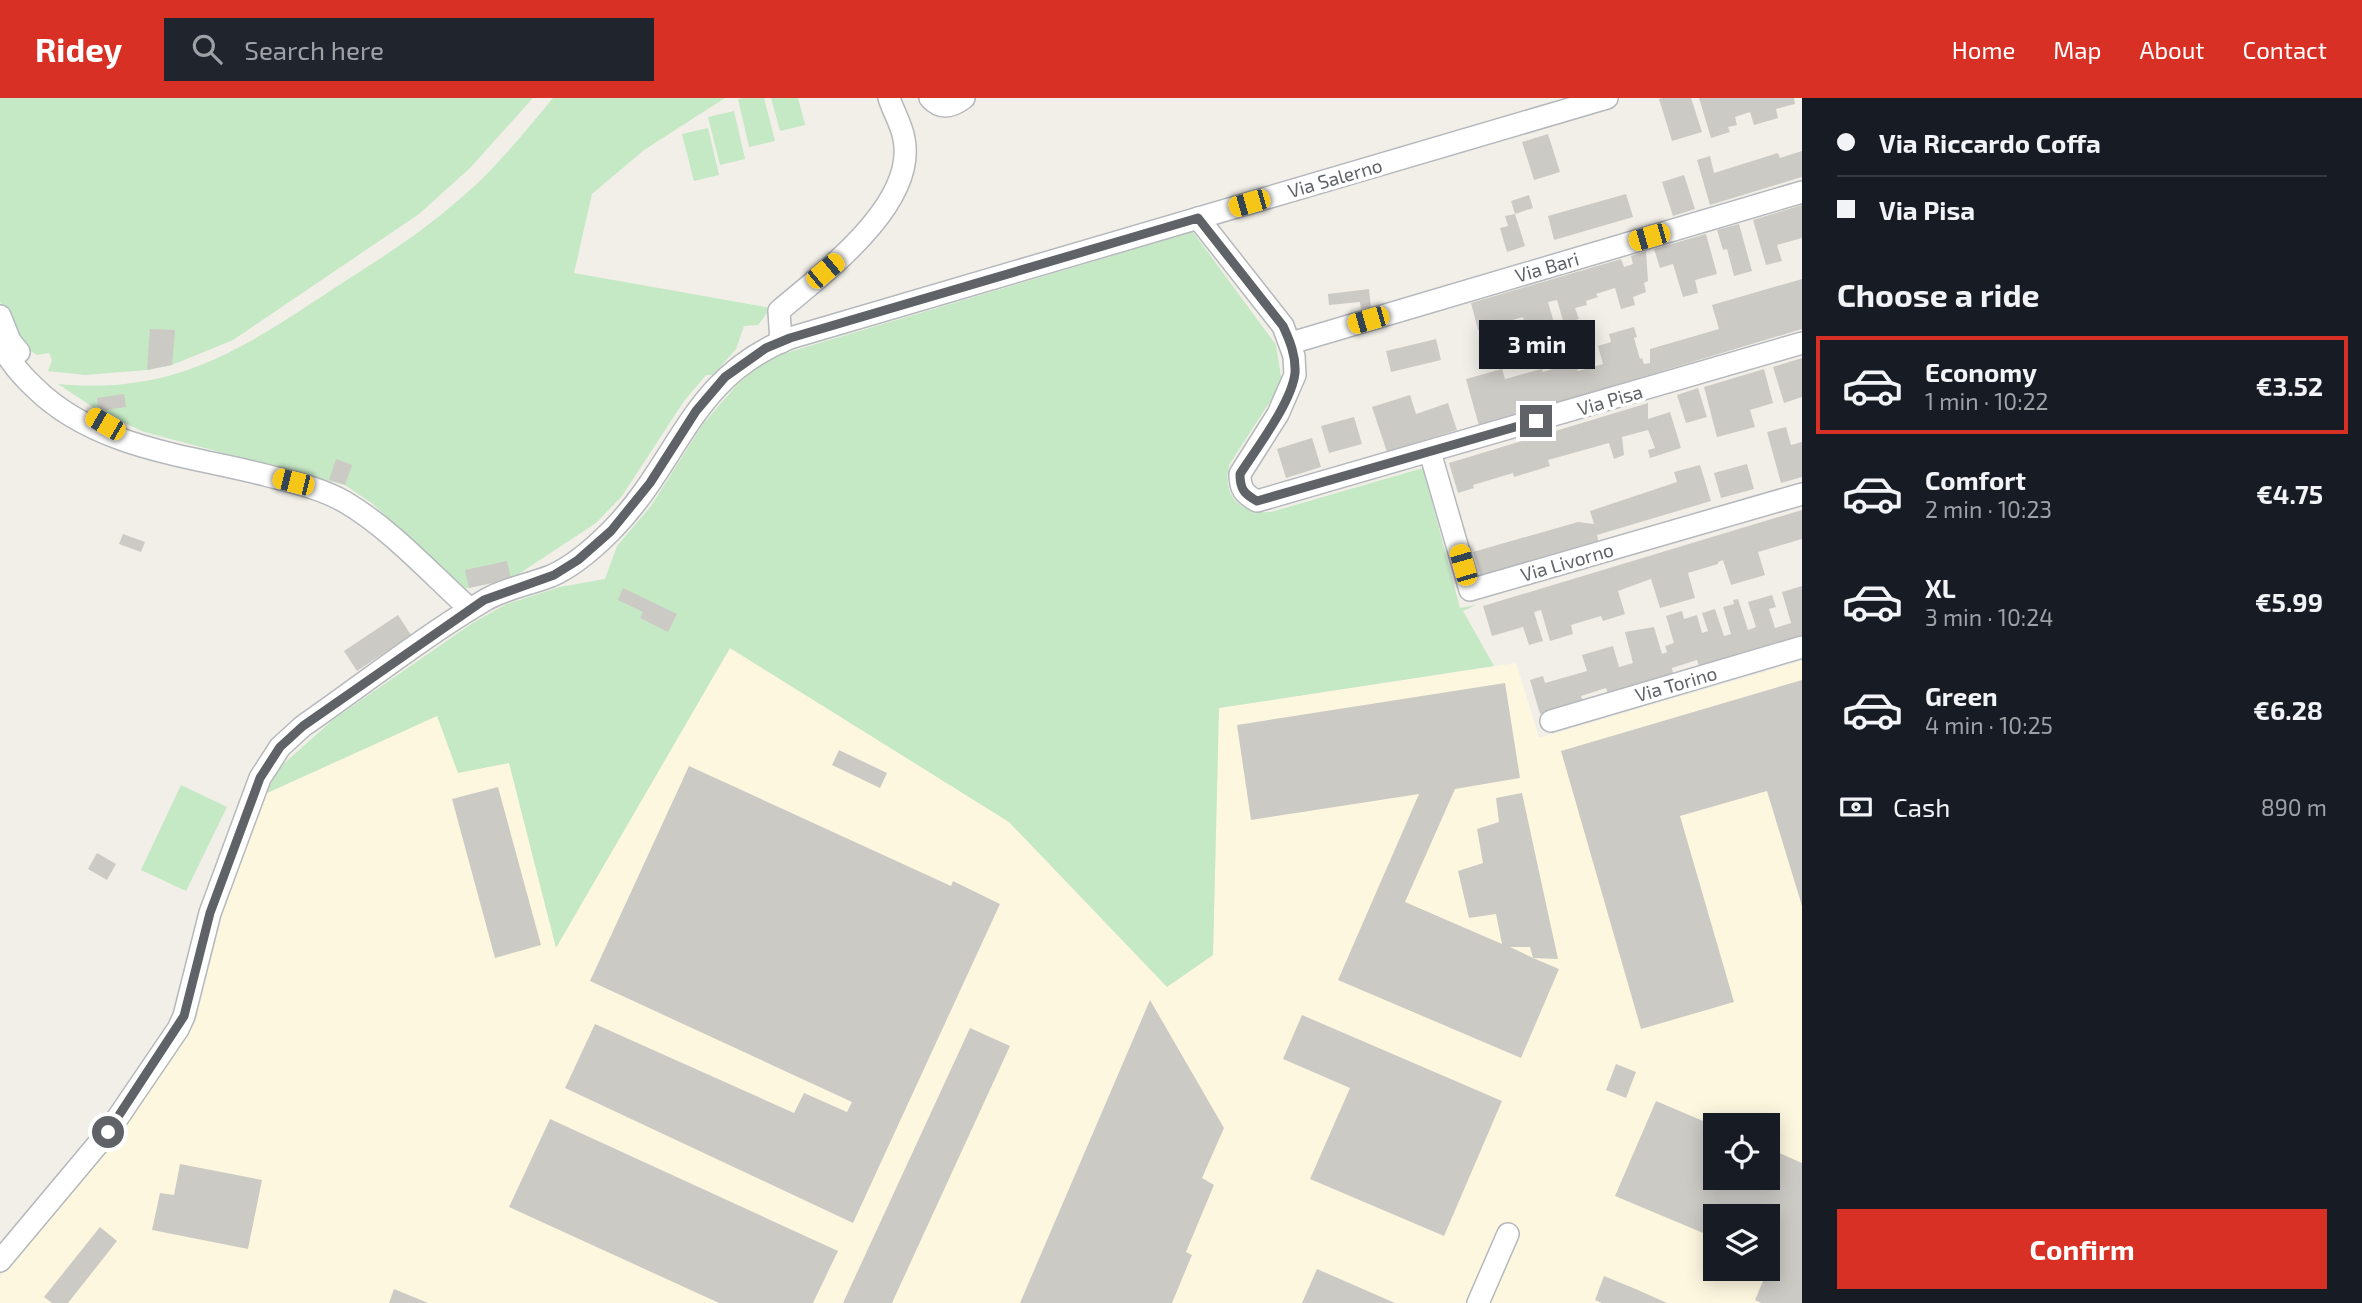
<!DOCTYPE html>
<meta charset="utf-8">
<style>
body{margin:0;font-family:"Exo 2",sans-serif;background:#20242c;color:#f1f3f6;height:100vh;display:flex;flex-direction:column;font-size:26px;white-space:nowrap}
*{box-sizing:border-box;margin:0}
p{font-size:23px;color:#9ea1a6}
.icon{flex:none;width:38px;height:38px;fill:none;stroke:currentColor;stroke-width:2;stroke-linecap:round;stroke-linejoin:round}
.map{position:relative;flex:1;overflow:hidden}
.details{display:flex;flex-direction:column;background:#171b24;width:560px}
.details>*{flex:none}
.hud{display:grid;align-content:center;height:154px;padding:0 35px;background:#171b24}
.buttons{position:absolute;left:1703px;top:1015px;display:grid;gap:14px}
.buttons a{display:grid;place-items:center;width:77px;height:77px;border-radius:0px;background:#171b24;box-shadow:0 4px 18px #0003;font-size:35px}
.end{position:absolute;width:32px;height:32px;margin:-16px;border:9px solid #5f6368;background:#fff;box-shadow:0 0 0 4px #fff}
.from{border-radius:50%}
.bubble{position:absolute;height:49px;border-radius:0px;background:#171b24;box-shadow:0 4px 18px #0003;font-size:23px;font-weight:700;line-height:49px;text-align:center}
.car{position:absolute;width:21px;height:42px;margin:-21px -10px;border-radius:9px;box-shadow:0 0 5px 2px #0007;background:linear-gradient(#f5c518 24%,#345 0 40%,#f5c518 0 76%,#345 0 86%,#f5c518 0)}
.hud b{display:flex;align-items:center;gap:24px;height:66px;font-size:26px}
.hud b+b{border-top:2px solid #363941}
.hud i{width:18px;height:18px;background:#f1f3f6}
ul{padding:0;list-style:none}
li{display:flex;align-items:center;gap:21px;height:98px;margin:0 14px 10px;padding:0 21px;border:4px solid transparent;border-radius:0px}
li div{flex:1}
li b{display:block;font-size:26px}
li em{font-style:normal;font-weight:700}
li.selected{border-color:#d93025}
li>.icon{width:63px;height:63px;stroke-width:1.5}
h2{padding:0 35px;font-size:32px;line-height:84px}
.pay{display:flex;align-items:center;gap:18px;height:77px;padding:0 35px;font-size:26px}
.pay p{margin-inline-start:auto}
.action{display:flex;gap:14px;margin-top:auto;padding:14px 35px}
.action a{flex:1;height:80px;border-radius:0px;background:#d93025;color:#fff;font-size:28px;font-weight:700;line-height:80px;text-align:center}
header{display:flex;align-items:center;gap:42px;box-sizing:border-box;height:98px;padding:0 35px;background:#d93025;color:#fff}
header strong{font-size:33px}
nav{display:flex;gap:38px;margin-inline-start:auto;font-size:24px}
.search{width:490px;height:63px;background:#20242c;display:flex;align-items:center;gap:18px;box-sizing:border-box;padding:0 24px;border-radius:0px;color:#9ea1a6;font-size:26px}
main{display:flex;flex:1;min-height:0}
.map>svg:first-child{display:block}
.commercial{fill:#fef7e0;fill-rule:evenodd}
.green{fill:#c5e8c5}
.building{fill:#cccac5;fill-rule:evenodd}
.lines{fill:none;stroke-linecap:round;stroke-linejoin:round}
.minor-casing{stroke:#b5b8bc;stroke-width:24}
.minor{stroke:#fff;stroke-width:21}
.route{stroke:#5f6368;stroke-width:9}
.labels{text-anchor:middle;stroke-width:7;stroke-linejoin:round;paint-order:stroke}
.street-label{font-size:19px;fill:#5f6368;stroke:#fff}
</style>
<header>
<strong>Ridey</strong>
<div class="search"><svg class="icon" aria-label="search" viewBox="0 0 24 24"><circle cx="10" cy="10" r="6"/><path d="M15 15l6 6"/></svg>Search here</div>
<nav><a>Home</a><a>Map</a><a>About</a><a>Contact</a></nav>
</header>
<main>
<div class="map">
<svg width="1802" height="1205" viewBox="0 0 1802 1205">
<rect width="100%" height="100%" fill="#f1efe8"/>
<!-- commercial -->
<path class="commercial" d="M730,550L1009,724L1167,889L1213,857L1219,610L1516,565L1539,640L1802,563V1205H0V1179L92,1072L195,926L224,811L265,696L437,618L509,665L556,849ZM1715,1027H1768V1080H1715ZM1715,1118H1768V1171H1715Z"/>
<!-- green -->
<g class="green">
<path d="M0,0H533L470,70L419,116L233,242L172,267L147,272L85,277L48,273L52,262L49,255L37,257L23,248L0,204Z"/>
<path d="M553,0H725L644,52L592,96L574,175L771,210L758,227L744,228L736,251L713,277H706L684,303L622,398L596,425L511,481L463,491L373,406L345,387L144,334L99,313L58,286C174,297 241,252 333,191C375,164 417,138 455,105C492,75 523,36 553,0Z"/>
<path d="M744,0H764L775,43L749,49L738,1Z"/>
<path d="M771,0H798L805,27L780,33Z"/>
<path d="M734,13L745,61L720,67L708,19Z"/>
<path d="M708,30L719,77L694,83L682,36Z"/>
<path d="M1193,134L1276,247L1282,285L1229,367C1222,398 1240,416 1271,414L1423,370L1460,510L1476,507L1463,513L1494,568L1219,610L1213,857L1167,889L1009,724L730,550L556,850L509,665L458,675L437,618L265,696L280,669L334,621L474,524L507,506L560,489L605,481L617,448L651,408L703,326L736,288L758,268L783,256L836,240Z"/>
<path d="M181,687L227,709L186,793L141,772Z"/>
</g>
<!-- building -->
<g class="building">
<path d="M1663,0H1691L1702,34L1672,43L1659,1Z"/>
<path d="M1699,0H1794L1795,6L1776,11L1778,20L1754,27L1750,14L1735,19L1737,27L1728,29L1730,34L1711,40Z"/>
<path d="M1548,36L1560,74L1534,82L1522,44Z"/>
<path d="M1802,53V79L1710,107L1697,62L1710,58L1714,75L1778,55L1780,60Z"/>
<path d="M1684,77L1695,111L1673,118L1662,84Z"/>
<path d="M1626,96L1633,119L1554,142L1548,118Z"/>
<path d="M1529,97L1533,110L1515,116L1511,103Z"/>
<path d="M1802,107V140L1777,147L1782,163L1766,167L1753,122Z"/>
<path d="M1515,116L1525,148L1507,154L1500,130L1508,128L1505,118Z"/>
<path d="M1739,126L1752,173L1734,178L1727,151L1723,152L1717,132Z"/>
<path d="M1706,136L1717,176L1695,182L1698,195L1683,199L1673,166L1660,170L1654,151Z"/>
<path d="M1646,153L1648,183L1644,185L1646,194L1633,199L1635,207L1621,211L1615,190L1596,196L1598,199L1586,203L1587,207L1575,210L1579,221L1564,226L1557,202L1548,204L1555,228L1527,236L1523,219L1478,232L1471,205L1621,161L1624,169L1633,166L1631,158Z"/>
<path d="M1802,181V231L1479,328L1466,281L1502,271L1505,281L1542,271L1543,274L1575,264L1578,273L1603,266L1598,248L1611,244L1609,236L1634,229L1637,239L1634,240L1640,261L1642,260L1644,266L1650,265V251L1719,231L1712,207Z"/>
<path d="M1369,191L1371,210L1361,211L1360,204L1329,207L1328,196Z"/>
<path d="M150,231L175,232L172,267L147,272Z"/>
<path d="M1436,241L1441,262L1391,274L1386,253Z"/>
<path d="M1802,260V299L1784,305L1773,269Z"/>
<path d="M1764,271L1773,305L1750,312L1755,329L1717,339L1704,289Z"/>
<path d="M1698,290L1707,319L1686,325L1677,297Z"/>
<path d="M124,296L126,309L99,313L97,300Z"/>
<path d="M1410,297L1416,316L1448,305L1457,332L1387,354L1372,309Z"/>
<path d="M1648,305V321L1670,314L1681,350L1650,360L1648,352L1655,350L1648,332L1622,339L1624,357L1614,361L1609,345L1548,362L1550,368L1514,379L1513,375L1473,387L1474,390L1458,395L1449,365Z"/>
<path d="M1354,319L1362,346L1329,355L1321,328Z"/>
<path d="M1786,329L1791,347L1802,344V379L1781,385L1767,334Z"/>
<path d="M1312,340L1321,369L1286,380L1277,351Z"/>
<path d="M336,361L352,367L345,387L329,382Z"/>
<path d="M1747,366L1754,391L1721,400L1714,375Z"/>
<path d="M1700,367L1711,403L1597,437L1599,445L1482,481L1473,454L1578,424L1594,426L1590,413L1677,384L1674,374Z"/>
<path d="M1802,412V441L1758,454L1765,477L1731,487L1723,462L1718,464V466L1688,475L1695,500L1660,510L1651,481L1618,493L1625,516L1603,523L1601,518L1571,527L1573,536L1550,543L1541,512L1534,514L1543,543L1529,547L1523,529L1492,538L1483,508Z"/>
<path d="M123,436L145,444L141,454L119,446Z"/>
<path d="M507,463L511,481L469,490L465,472Z"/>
<path d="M1802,488V537L1699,568L1697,562L1672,570L1673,576L1608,596L1606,590L1581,598L1583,603L1540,616L1530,582L1543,578L1545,585L1587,573L1582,557L1613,548L1619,569L1633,565L1625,534L1654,529L1662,556L1667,554L1665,548L1674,545L1666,518L1682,513L1684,521L1697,517L1702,535L1708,533L1702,515L1715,511L1724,538L1731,536L1723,509L1734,506L1733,502L1738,501L1748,532L1756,529L1748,504L1772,497L1776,509L1769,511L1775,530L1791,525L1782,494Z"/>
<path d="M623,490L677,516L668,534L640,520L643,514L618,502Z"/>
<path d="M398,517L411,537L357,573L344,553Z"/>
<path d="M1802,582V808L1767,693L1680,718L1734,904L1641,931L1561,653Z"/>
<path d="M1505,585L1520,680L1455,691L1405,804L1502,846L1496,816L1469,820L1458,773L1483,765L1477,731L1499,724L1496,700L1522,695L1558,861L1533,860L1559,871L1521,960L1338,882L1419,696L1251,722L1237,627ZM1510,849H1530L1533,860L1529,858Z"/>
<path d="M839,652L887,675L880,690L832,667Z"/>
<path d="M689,668L951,788L953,783L1000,806L853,1125L565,990L595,926L794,1015L804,995L847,1014L852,1004L590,883Z"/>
<path d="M498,689L541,847L495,860L452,701Z"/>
<path d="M97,755L116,766L107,782L88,771Z"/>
<path d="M1150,902L1224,1030L1202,1080L1214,1087L1186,1154L1192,1157L1172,1205H1020Z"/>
<path d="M1302,917L1502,1003L1444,1138L1310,1081L1350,990L1283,961Z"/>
<path d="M970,930L1010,948L892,1205H843Z"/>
<path d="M1616,966L1636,974L1626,1000L1606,992Z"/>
<path d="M1656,1003L1715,1028V1080H1768V1050L1802,1065V1205H1761L1755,1202L1771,1164L1768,1162V1118H1715V1140L1615,1098Z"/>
<path d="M550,1021L838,1153L813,1205H719L509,1109Z"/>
<path d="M180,1066L262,1082L248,1151L152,1132L160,1095L174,1097Z"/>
<path d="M100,1129L117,1143L68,1205H52L44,1199Z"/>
<path d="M1317,1171L1395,1205H1302Z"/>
<path d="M1604,1178L1638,1192L1667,1205H1602L1595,1202Z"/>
<path d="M394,1191L428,1205H389Z"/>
</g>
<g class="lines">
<defs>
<g id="minor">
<path d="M930,0C941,12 952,9 964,0"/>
<path d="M1198,120L1283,228L1294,258L1295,277L1278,316L1240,376C1240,391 1244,396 1257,403L1802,245"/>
<path d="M0,218L10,243L19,254"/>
<path d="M0,244C8,262 21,277 35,290C96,350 187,357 265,377C292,384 321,390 345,404C391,431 431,476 470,511"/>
<path d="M781,244L779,213C822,176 917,107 904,41C902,27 893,13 889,0"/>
<path d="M1291,245L1802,94"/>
<path d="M1430,354L1470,492L1802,396"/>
<path d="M1551,623L1802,549"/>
<path d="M0,1163L108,1034L178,931L184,918L210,815L260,680L280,649L303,628C362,587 420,541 482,504C502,491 528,487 551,478C572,469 594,450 610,434C680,364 689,280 790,240L1607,0"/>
<path d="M1478,1205L1508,1136"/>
</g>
</defs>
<!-- minor casing -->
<use href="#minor" class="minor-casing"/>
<!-- minor -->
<use href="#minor" class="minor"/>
</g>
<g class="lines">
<!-- route -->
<path class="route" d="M108,1034L184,918L210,815L260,680L280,649L303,628L484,502L554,477L578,462L611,433L650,385L696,313L725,279L766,250L790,240L1198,120L1283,228C1290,243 1296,258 1295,275C1292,304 1256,351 1240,376C1240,391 1244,396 1257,403L1536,323"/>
</g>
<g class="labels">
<!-- street labels -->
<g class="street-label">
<text transform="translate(1335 80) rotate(-16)" y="7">Via Salerno</text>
<text transform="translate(1547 169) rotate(-16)" y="7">Via Bari</text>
<text transform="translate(1610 302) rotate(-16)" y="7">Via Pisa</text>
<text transform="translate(1567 464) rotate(-16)" y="7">Via Livorno</text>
<text transform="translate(1676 586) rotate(-16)" y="7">Via Torino</text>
</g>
</g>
</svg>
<div class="buttons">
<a><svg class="icon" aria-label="locate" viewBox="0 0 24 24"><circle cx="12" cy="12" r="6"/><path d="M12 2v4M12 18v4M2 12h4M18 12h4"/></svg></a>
<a><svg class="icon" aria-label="layers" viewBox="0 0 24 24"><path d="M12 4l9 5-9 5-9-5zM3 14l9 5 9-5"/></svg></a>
</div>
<i class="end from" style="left:108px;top:1034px"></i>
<i class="end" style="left:1536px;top:323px"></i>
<div class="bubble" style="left:1479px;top:222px;width:116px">3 min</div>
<i class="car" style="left:1249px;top:105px;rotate:254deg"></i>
<i class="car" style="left:1649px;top:139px;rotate:254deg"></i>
<i class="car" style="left:825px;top:173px;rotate:50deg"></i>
<i class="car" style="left:1368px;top:222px;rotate:254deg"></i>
<i class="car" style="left:105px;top:326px;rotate:300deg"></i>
<i class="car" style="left:293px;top:384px;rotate:284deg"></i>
<i class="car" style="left:1463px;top:467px;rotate:344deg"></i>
</div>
<section class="details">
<div class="hud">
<b><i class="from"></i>Via Riccardo Coffa</b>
<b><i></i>Via Pisa</b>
</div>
<h2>Choose a ride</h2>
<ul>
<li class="selected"><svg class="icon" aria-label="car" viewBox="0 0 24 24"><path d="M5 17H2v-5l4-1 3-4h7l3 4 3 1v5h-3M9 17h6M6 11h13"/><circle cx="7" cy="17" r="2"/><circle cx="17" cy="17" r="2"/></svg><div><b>Economy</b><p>1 min · 10:22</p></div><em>€3.52</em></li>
<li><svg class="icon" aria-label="car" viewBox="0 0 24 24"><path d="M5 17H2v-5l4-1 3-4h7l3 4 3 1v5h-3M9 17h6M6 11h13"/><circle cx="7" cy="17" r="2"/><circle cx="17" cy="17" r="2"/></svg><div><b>Comfort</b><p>2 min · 10:23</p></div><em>€4.75</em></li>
<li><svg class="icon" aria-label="car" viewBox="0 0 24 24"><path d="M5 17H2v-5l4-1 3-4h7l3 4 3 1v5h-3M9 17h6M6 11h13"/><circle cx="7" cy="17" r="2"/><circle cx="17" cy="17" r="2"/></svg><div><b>XL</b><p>3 min · 10:24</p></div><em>€5.99</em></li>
<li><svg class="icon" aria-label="car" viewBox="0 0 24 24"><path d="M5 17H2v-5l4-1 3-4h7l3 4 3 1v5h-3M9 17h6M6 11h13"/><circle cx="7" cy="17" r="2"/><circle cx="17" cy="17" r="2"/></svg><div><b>Green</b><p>4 min · 10:25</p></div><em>€6.28</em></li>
</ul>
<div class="pay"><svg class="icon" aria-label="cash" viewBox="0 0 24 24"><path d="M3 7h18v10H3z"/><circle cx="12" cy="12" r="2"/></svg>Cash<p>890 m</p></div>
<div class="action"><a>Confirm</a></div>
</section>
</main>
